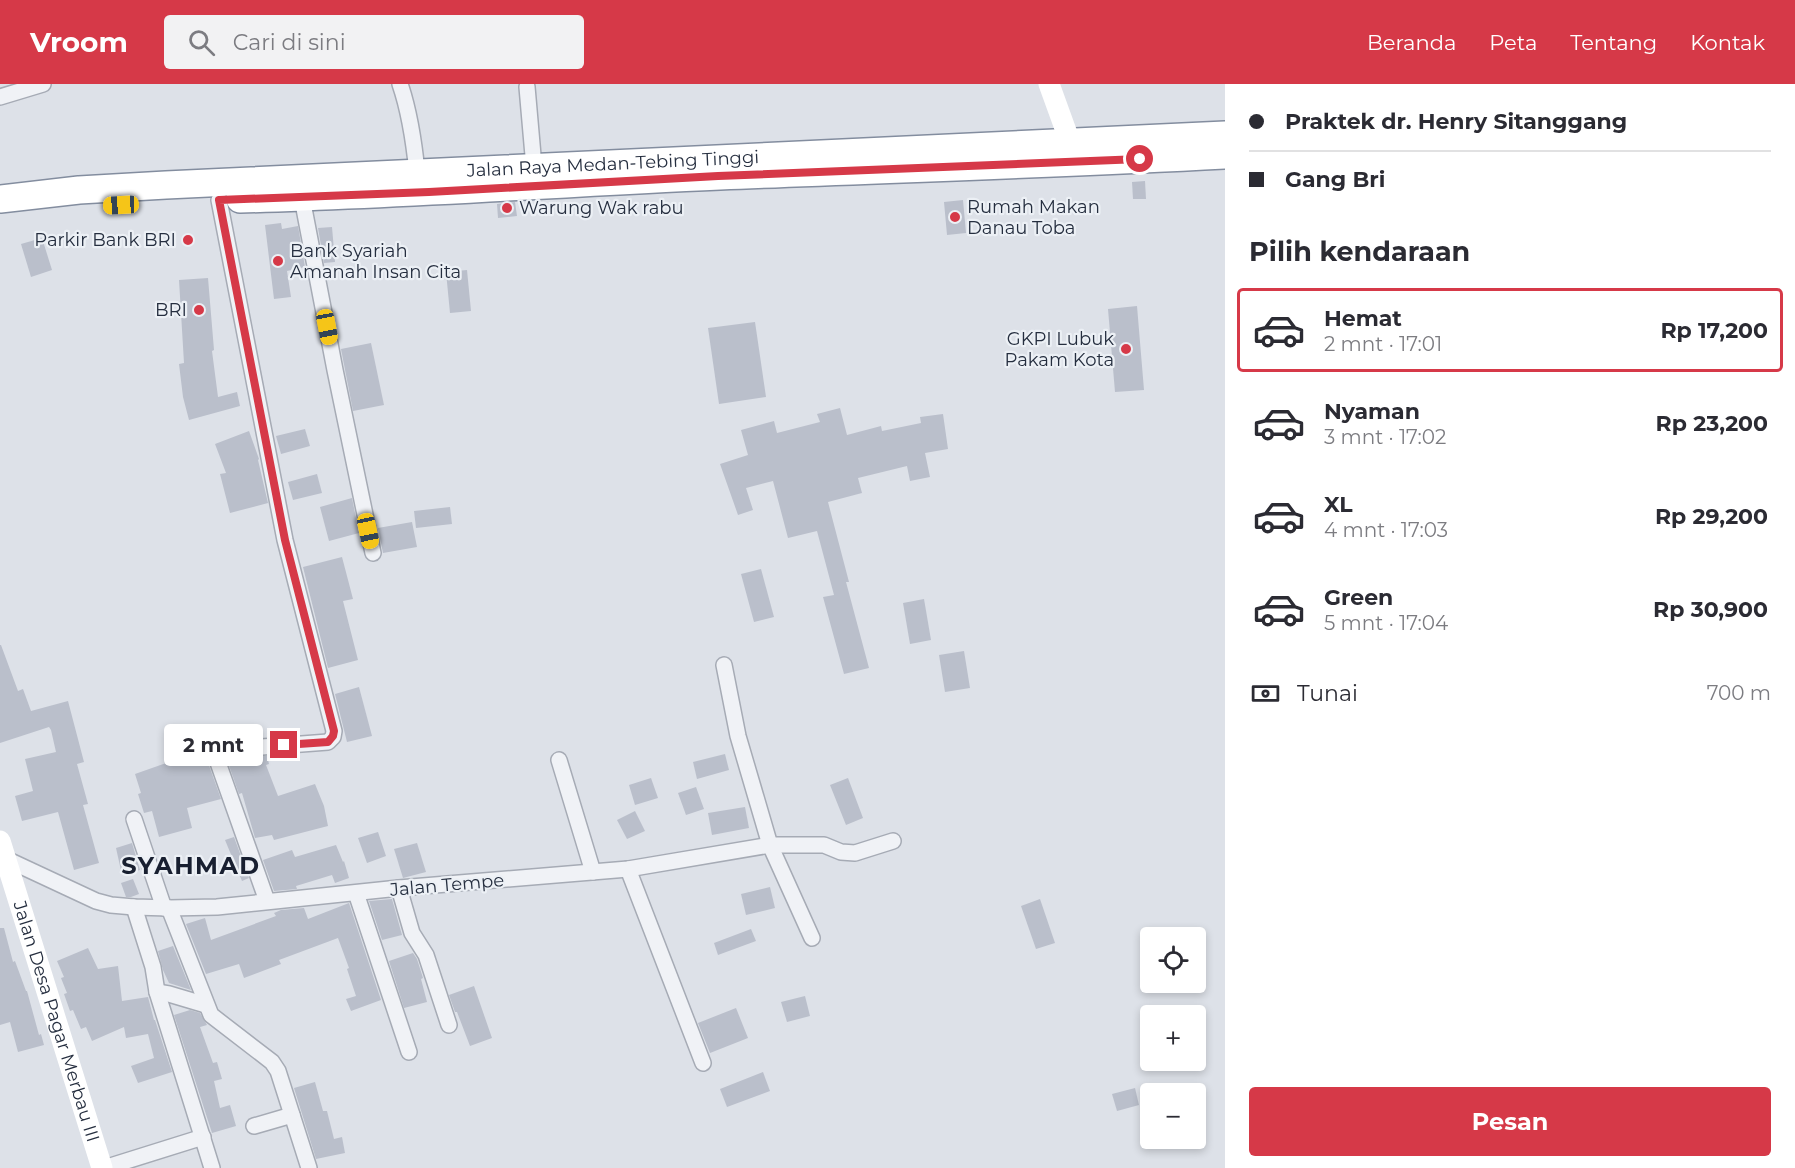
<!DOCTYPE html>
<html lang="id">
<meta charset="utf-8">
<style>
body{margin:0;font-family:Montserrat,sans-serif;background:#f2f2f3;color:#2b2b33;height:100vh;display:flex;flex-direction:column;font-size:22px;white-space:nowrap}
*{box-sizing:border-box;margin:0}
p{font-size:20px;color:#7c7c81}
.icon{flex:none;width:33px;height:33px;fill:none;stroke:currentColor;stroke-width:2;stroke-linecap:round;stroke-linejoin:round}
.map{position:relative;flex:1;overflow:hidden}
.drawer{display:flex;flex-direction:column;background:#fff;width:570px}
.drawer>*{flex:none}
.guide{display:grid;align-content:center;height:132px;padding:0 24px;background:#fff}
.buttons{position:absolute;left:1140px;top:843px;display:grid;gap:12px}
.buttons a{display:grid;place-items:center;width:66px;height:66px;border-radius:6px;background:#fff;box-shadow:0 3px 9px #0003;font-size:30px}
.end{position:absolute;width:27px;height:27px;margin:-14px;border:8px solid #d63948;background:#fff;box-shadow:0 0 0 3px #fff}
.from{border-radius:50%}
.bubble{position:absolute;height:42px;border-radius:6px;background:#fff;box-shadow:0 3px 9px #0003;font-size:20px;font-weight:700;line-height:42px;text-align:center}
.car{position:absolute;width:18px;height:36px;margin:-18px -9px;border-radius:8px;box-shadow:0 0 4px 2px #0007;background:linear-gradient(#f5c518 24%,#345 0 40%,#f5c518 0 76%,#345 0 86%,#f5c518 0)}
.guide b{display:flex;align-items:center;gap:21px;height:57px;font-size:22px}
.guide b+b{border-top:2px solid #e1e1e2}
.guide i{width:15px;height:15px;background:#2b2b33}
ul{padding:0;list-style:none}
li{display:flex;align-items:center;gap:18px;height:84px;margin:0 12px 9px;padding:0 12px;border:3px solid transparent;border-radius:6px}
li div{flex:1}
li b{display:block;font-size:22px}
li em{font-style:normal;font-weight:700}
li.on{border-color:#d63948}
li>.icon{width:54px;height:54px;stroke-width:1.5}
h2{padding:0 24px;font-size:27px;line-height:72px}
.pay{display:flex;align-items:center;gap:15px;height:66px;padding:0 24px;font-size:22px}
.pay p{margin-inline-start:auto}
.primary-button{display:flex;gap:12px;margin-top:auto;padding:12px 24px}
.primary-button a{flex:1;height:69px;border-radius:6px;background:#d63948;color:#fff;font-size:24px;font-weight:700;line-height:69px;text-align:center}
header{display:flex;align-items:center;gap:36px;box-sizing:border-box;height:84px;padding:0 30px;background:#d63948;color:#fff}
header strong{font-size:28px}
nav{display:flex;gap:33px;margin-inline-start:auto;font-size:21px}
.search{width:420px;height:54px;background:#f2f2f3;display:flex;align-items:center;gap:15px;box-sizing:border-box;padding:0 21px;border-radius:6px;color:#7c7c81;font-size:22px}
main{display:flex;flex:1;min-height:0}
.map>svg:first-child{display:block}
.building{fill:#babfcb}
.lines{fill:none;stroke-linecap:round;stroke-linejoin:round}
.street-casing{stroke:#a6abb5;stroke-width:18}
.highway-casing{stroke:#838d9f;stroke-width:30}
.street{stroke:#f0f2f6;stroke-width:15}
.secondary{stroke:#fff;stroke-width:21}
.highway{stroke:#fff;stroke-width:27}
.route{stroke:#d63948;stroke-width:8}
.poi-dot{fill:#d63948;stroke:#ecf0f5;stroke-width:2}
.labels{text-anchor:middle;stroke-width:4.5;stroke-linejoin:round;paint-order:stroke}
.street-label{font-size:18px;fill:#252e3f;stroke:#ecf0f5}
.poi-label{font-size:18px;fill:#252e3f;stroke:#ecf0f5;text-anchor:start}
.district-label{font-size:24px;font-weight:bold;letter-spacing:1.5px;fill:#181f30;stroke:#ecf0f5}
</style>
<header>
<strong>Vroom</strong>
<div class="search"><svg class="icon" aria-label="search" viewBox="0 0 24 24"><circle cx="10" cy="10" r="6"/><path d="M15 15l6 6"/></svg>Cari di sini</div>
<nav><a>Beranda</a><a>Peta</a><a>Tentang</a><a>Kontak</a></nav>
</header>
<main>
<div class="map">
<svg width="1225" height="1084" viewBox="0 0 1225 1084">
<rect width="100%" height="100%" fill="#dde1e8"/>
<!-- building -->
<g class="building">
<path d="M1145,97L1146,115H1133L1132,98Z"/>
<path d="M963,116L966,149L947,151L944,118Z"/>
<path d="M515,118L517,132L498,134L497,120Z"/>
<path d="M281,139L282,145L298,142L305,183L287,187L291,213L274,215L265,141Z"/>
<path d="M332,143L335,178L324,179L318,144Z"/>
<path d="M42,154L52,186L31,193L21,160Z"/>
<path d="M467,186L471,227L450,229L446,188Z"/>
<path d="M208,194L214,266L212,267L218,313L237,308L240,322L189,336L183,313L179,280L184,279L179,196Z"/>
<path d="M1137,222L1144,306L1115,308L1108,225Z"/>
<path d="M755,238L766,313L719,320L708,244Z"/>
<path d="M371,259L384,321L353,327L341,265Z"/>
<path d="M840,324L847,351L881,342L882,347L921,339L920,333L943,330L948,365L925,369L930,393L910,397L907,382L858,394L862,409L828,418L849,498H846L869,584L844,590L823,513L834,511L817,447L788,454L773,397L746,404L753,426L738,431L720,380L748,371L741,346L774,337L777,349L820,338L817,330Z"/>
<path d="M305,345L310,362L281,370L276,352Z"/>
<path d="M249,347L259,375L258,376L268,419L230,429L220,390L226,389L215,360Z"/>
<path d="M317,390L322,409L293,416L288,398Z"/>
<path d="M352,414L359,449L329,457L320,423Z"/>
<path d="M450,423L452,440L416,444L414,427Z"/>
<path d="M412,438L417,463L383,469L378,444Z"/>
<path d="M342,473L353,515L343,517L358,576L328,584L303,483Z"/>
<path d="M761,485L774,533L754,538L741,490Z"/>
<path d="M924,515L931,556L910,560L903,519Z"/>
<path d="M0,561H1L18,607L23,605L31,627L68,617L84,678L77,680L88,720L83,721L99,779L74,786L58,728L22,737L15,712L33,707L25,675L56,668L51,646L49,643L0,659Z"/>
<path d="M964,567L970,604L945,608L939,571Z"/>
<path d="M359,603L372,652L347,658L335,610Z"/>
<path d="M243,667L245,673L255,670L258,672H267L269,680L266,681L278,712L315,700L324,722L328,742L274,756L272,751L255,754L242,709L239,710L226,673Z"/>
<path d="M206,668V673L221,715L187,724L192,744L159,753L152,727L144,729L138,710L141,709L135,690L169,678L170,680Z"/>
<path d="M725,670L729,686L697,695L693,678Z"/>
<path d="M651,694L658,714L635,721L629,701Z"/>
<path d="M848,694L863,734L846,741L830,701Z"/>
<path d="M696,703L704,725L686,731L678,709Z"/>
<path d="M745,723L749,744L712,751L708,729Z"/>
<path d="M635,727L645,747L627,755L617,736Z"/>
<path d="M378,748L386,772L367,779L358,754Z"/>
<path d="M234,753L249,794L242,797L225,756Z"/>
<path d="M132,759L140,786L122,791L116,764Z"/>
<path d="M417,759L426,788L403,794L394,765Z"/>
<path d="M336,761L343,778L344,777L349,794L335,799L332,791L296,802L297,805L274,807L263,776L292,766L295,773Z"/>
<path d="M133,795L139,810L131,813H126L121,799Z"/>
<path d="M770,803L775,824L746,831L741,810Z"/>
<path d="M392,815L402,851L382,856L369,817Z"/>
<path d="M1040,815L1055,859L1036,865L1021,822Z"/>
<path d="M349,819L381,916L351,927L346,915L356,912L347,885L349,884L338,854L279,876L281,880L244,894L239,880L206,890L186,840L205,834L211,856L276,832L274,829L281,826L304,824L308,835Z"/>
<path d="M0,844H4L13,878L15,877L26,907H27L39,951L41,950L44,961L18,968L10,938L0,941Z"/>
<path d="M751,845L756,857L718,871L714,859Z"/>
<path d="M173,862L191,906L169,899L163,886L158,867Z"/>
<path d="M88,864L98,885L118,882L122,917L148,913L154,936H155L172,988L138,999L131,982L154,974L148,950L126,954L124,943L92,957L86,943L81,945L73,926L70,927L64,910L67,909L61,894L64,893L57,877Z"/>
<path d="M413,869L417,875L423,894L421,895L427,918L404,924L389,877Z"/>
<path d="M474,902L492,954L470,962L457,928H455L449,911Z"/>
<path d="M805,912L810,932L787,938L781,918Z"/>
<path d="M736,924L748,954L710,969L698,939Z"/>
<path d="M190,926L200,929L207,941L200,943L213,979L217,978L222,995L214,997L220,1024L230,1021L236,1042L212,1049L174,931Z"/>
<path d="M763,988L770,1007L727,1023L720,1005Z"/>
<path d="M315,998L323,1027H327L334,1055L342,1053L345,1069L316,1075L294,1004Z"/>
<path d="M1135,1004L1139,1021L1117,1027L1112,1010Z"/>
</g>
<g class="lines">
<defs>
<g id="street">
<path d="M400,0C410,29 414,58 417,88"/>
<path d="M527,3L534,83"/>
<path d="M0,13L43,0"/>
<path d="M302,114L335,286L373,469"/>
<path d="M219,116L285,456L334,647L333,653L328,658L262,663"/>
<path d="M724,581L738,652L770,761L812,854"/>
<path d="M215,670L267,817"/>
<path d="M559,676L593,788"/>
<path d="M134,735L164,824"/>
<path d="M6,775L96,817L111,821L134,823L169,824L217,823L399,804L628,785L770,761H824L841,768L855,769L893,757"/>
<path d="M628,785L703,979"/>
<path d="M399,804L412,849L426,871L449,941"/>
<path d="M356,809L409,968"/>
<path d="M134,823L153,883L157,908L212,1084"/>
<path d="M169,824L211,931L272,978L278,987L309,1084"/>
<path d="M157,908L169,910L206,921"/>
<path d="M254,1042L292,1031"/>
<path d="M104,1084L203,1053"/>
</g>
<g id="highway">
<path id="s2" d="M0,115L79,106L166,101L1225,51"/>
<path d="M240,115C401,111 560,99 720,92C888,85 1057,80 1225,71"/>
</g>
</defs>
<!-- street casing -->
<use href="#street" class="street-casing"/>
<!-- highway casing -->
<use href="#highway" class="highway-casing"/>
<!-- street -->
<use href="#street" class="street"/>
<!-- secondary -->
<g class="secondary">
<path d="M1049,0L1070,58"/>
<path id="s1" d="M0,757L102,1084"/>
</g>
<!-- highway -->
<use href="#highway" class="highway"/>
</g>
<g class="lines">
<!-- route -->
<path class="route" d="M284,661L328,658L333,652L334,647L285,456L219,116L429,108L718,92L1140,75"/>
</g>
<!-- markers -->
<g class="poi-dot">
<circle cx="507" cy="124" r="6"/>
<circle cx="955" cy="133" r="6"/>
<circle cx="188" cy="156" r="6"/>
<circle cx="278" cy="177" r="6"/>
<circle cx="199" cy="226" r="6"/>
<circle cx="1126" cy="265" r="6"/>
</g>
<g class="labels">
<!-- street labels -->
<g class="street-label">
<text dy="6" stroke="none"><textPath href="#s2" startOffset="614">Jalan Raya Medan-Tebing Tinggi</textPath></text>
<text transform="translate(447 801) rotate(-5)" y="6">Jalan Tempe</text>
<text dy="6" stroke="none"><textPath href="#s1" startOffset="189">Jalan Desa Pagar Merbau III</textPath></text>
</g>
<!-- poi labels -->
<g class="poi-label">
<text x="967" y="129">Rumah Makan<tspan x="967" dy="21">Danau Toba</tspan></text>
<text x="519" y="130">Warung Wak rabu</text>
<text x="176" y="162" text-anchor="end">Parkir Bank BRI</text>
<text x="290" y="173">Bank Syariah<tspan x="290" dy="21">Amanah Insan Cita</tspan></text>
<text x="187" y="232" text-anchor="end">BRI</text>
<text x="1114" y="261" text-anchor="end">GKPI Lubuk<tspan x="1114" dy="21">Pakam Kota</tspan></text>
</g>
<!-- district labels -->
<g class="district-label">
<text x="191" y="790">SYAHMAD</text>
</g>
</g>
</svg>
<div class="buttons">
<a><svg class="icon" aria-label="locate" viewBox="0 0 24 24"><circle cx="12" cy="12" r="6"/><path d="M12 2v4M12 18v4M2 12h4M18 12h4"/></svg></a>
<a>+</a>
<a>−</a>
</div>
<i class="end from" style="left:1140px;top:75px"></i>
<i class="end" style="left:284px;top:661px"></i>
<div class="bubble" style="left:164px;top:640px;width:99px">2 mnt</div>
<i class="car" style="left:121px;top:121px;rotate:267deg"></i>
<i class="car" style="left:327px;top:243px;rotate:169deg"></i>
<i class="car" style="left:368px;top:447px;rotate:168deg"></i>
</div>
<section class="drawer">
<div class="guide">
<b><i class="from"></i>Praktek dr. Henry Sitanggang</b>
<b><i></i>Gang Bri</b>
</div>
<h2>Pilih kendaraan</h2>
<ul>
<li class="on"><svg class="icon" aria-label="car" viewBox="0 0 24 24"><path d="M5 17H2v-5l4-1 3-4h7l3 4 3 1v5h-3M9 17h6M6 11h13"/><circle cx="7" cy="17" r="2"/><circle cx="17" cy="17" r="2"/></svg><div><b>Hemat</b><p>2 mnt · 17:01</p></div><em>Rp 17,200</em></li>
<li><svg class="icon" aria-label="car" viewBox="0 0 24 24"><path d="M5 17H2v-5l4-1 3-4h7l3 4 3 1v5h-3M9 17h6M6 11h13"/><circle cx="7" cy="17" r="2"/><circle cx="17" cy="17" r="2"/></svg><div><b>Nyaman</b><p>3 mnt · 17:02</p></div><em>Rp 23,200</em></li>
<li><svg class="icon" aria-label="car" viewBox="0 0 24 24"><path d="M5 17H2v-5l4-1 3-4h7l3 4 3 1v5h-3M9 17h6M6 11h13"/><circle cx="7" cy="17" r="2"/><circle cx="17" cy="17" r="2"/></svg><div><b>XL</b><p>4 mnt · 17:03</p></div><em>Rp 29,200</em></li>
<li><svg class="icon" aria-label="car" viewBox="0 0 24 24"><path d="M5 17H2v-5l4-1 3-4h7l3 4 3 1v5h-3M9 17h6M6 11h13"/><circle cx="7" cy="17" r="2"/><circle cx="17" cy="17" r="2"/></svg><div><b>Green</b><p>5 mnt · 17:04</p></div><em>Rp 30,900</em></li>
</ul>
<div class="pay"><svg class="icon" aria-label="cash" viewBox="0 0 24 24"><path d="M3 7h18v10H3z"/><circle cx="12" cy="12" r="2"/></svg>Tunai<p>700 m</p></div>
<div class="primary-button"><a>Pesan</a></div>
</section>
</main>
